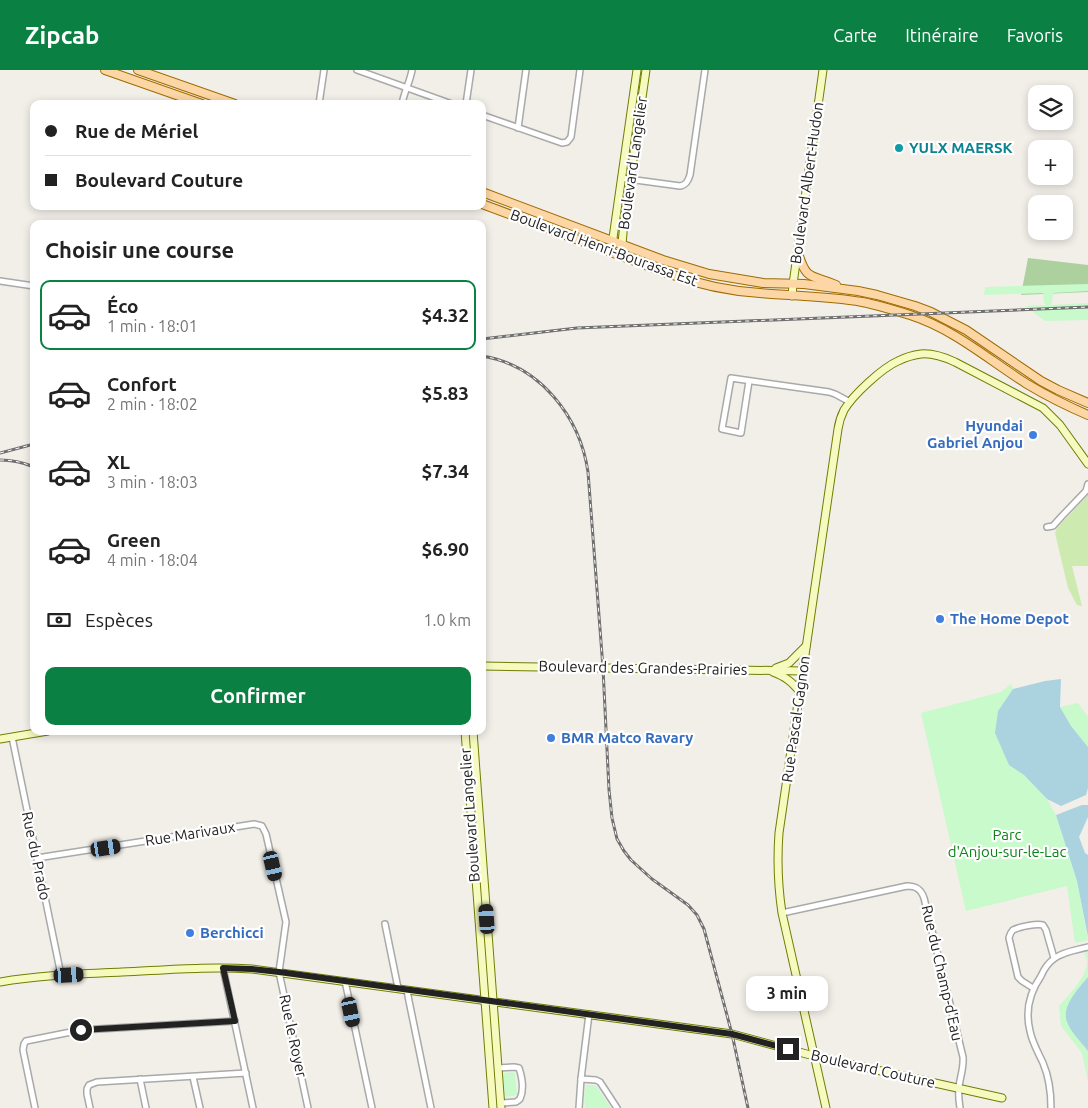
<!DOCTYPE html>
<html lang="fr">
<meta charset="utf-8">
<style>
body{margin:0;font-family:Ubuntu,sans-serif;background:#f6f6f6;color:#222;height:100vh;display:flex;flex-direction:column;font-size:19px;white-space:nowrap}
*{box-sizing:border-box;margin:0}
p{font-size:16px;color:#767676}
.icon{flex:none;width:28px;height:28px;fill:none;stroke:currentColor;stroke-width:2;stroke-linecap:round;stroke-linejoin:round}
.map{position:relative;flex:1;overflow:hidden}
.sheet{position:absolute;left:30px;top:150px;width:456px;height:515px;display:flex;flex-direction:column;background:#fff;border-radius:10px;box-shadow:0 2px 8px #0003}
.sheet>*{flex:none}
.top-card{position:absolute;left:30px;top:30px;width:456px;height:110px;border-radius:10px;box-shadow:0 2px 8px #0003;display:grid;align-content:center;height:110px;padding:0 15px;background:#fff}
.fabs{position:absolute;left:1028px;top:15px;display:grid;gap:10px}
.fabs a{display:grid;place-items:center;width:45px;height:45px;border-radius:10px;background:#fff;box-shadow:0 2px 8px #0003;font-size:25px}
.end{position:absolute;width:22px;height:22px;margin:-11px;border:6px solid #222;background:#fff;box-shadow:0 0 0 2px #fff}
.from{border-radius:50%}
.bubble{position:absolute;height:35px;border-radius:10px;background:#fff;box-shadow:0 2px 8px #0003;font-size:16px;font-weight:600;line-height:35px;text-align:center}
.car{position:absolute;width:15px;height:30px;margin:-15px -8px;border-radius:6px;box-shadow:0 0 4px 1px #0007;background:linear-gradient(#222 24%,#8ab4d8 0 40%,#222 0 76%,#8ab4d8 0 86%,#222 0)}
.top-card b{display:flex;align-items:center;gap:18px;height:48px;font-size:19px}
.top-card b+b{border-top:1px solid #e0e0e0}
.top-card i{width:12px;height:12px;background:#222}
ul{padding:0;list-style:none}
li{display:flex;align-items:center;gap:15px;height:70px;margin:0 10px 8px;padding:0 5px;border:2px solid transparent;border-radius:10px}
li div{flex:1}
li b{display:block;font-size:19px}
li em{font-style:normal;font-weight:600}
li.active{border-color:#0b8043}
li>.icon{width:45px;height:45px;stroke-width:1.5}
h2{padding:0 15px;font-size:22px;line-height:60px}
.pay{display:flex;align-items:center;gap:12px;height:55px;padding:0 15px;font-size:19px}
.pay p{margin-inline-start:auto}
.cta{display:flex;gap:10px;margin-top:auto;padding:10px 15px}
.cta a{flex:1;height:58px;border-radius:10px;background:#0b8043;color:#fff;font-size:20px;font-weight:600;line-height:58px;text-align:center}
header{display:flex;align-items:center;gap:30px;box-sizing:border-box;height:70px;padding:0 25px;background:#0b8043;color:#fff}
header strong{font-size:24px}
nav{display:flex;gap:28px;margin-inline-start:auto;font-size:18px}
.map>svg:first-child{display:block}
.grass{fill:#cdebb0}
.forest{fill:#add19e}
.park{fill:#c8facc}
.water{fill:#aad3df}
.lines{fill:none;stroke-linecap:round;stroke-linejoin:round}
.street-casing{stroke:#a9a9a9;stroke-width:8}
.secondary-casing{stroke:#707d05;stroke-width:9}
.primary-casing{stroke:#a06b00;stroke-width:10}
.street{stroke:#fff;stroke-width:5}
.secondary{stroke:#f7fabf;stroke-width:7}
.primary{stroke:#fcd6a4;stroke-width:8}
.rail-casing{stroke:#707070;stroke-width:3}
.rail{stroke:#fff;stroke-width:1;stroke-dasharray:4;stroke-linecap:butt}
.route{stroke:#222;stroke-width:6}
.culture-dot{fill:#0f9aa8;stroke:#fff;stroke-width:2}
.shop-dot{fill:#3f7fe0;stroke:#fff;stroke-width:2}
.labels{text-anchor:middle;stroke-width:4.5;stroke-linejoin:round;paint-order:stroke}
.culture-label{font-size:15px;font-weight:bold;fill:#0d838f;stroke:#fff;text-anchor:start}
.street-label{font-size:15px;fill:#222;stroke:#fff}
.shop-label{font-size:15px;font-weight:bold;fill:#366cbe;stroke:#fff;text-anchor:start}
.park-label{font-size:15px;fill:#0c8416;stroke:#fff}
</style>
<header>
<strong>Zipcab</strong>
<nav><a>Carte</a><a>Itinéraire</a><a>Favoris</a></nav>
</header>
<div class="map">
<svg width="1088" height="1038" viewBox="0 0 1088 1038">
<rect width="100%" height="100%" fill="#f2efe9"/>
<!-- grass -->
<path class="grass" d="M1088,425V496H1072L1082,536L1077,535L1068,518L1055,463L1057,458Z"/>
<!-- forest -->
<path class="forest" d="M1028,188L1088,195V222L1021,225Z"/>
<!-- park -->
<g class="park">
<path d="M1088,214V221L1053,223L1052,232L1051,235L1088,233V250L1045,251L1025,236L1046,235L1044,233L1043,223L984,225L985,217Z"/>
<path d="M1011,614L1013,619L998,641L1009,695L1024,705L1047,729L1056,745L1077,811L1088,870L1075,873L1067,816L966,841L921,643L1001,622Z"/>
<path d="M1078,633L1088,647V677L1071,656L1060,637Z"/>
<path d="M1088,882V907L1072,928L1067,953L1088,981V1012L1082,983L1061,956L1059,936C1068,926 1088,906 1087,891C1086,888 1085,885 1084,883Z"/>
<path d="M513,1002L515,1004L517,1025L507,1027L505,1026L503,1005L505,1003Z"/>
<path d="M586,1015H594L597,1017L611,1038H585L584,1025Z"/>
</g>
<!-- water -->
<g class="water">
<path d="M1061,609L1060,637L1071,656L1088,677V718L1086,725L1061,736L1047,729L1024,705L1009,695L995,663L998,641L1013,619L1045,611Z"/>
<path d="M1082,735H1088V747L1079,767L1085,783L1088,785V867L1077,811L1056,745Z"/>
<path d="M1088,907V981C1082,973 1070,961 1067,952C1061,936 1079,918 1088,907Z"/>
</g>
<g class="lines">
<defs>
<g id="street">
<path d="M357,0L452,34"/>
<path d="M319,34L324,0"/>
<path d="M402,34C404,22 410,12 412,0"/>
<path d="M466,34L471,0"/>
<path d="M482,45L562,73L567,72L571,67L580,0"/>
<path d="M518,58L526,0"/>
<path d="M621,108L680,116C686,115 688,111 690,105L705,0"/>
<path d="M0,211L34,216"/>
<path d="M749,311L741,363L722,359L731,308L829,322L835,324L850,332"/>
<path d="M1047,457L1053,456L1062,446L1086,421L1088,414"/>
<path d="M12,667L61,905"/>
<path d="M37,788L254,754L262,756L266,764L286,852L279,902L308,1038"/>
<path d="M782,843L907,816C916,816 921,819 924,828L963,987C964,998 960,1007 959,1017C958,1024 959,1031 960,1038"/>
<path d="M385,854L398,918"/>
<path d="M223,898L253,1038"/>
<path d="M345,911L372,1038"/>
<path d="M1033,918L1022,911L1018,907L1009,868C1010,864 1010,863 1013,860C1019,857 1037,853 1043,855L1046,860L1054,888"/>
<path d="M407,920L409,931L431,1038"/>
<path d="M498,998L514,997L519,998C522,1007 524,1020 520,1029L516,1032L501,1033"/>
<path d="M193,1007L200,1038"/>
<path d="M140,1009L146,1038"/>
<path d="M581,1009L596,1010L600,1012L617,1038"/>
<path d="M35,1038L23,980L24,974L26,971L81,960L235,951"/>
<path d="M90,1038L87,1024V1019L89,1015L97,1012L246,1003"/>
<path d="M579,1038L581,1009L589,944"/>
<path d="M1051,1038C1051,1023 1049,1007 1043,993C1038,982 1032,972 1030,961C1025,941 1030,922 1041,906C1044,899 1049,892 1055,888C1065,881 1077,880 1088,877"/>
</g>
<g id="secondary">
<path d="M611,182L637,0"/>
<path d="M623,187L622,174L624,152L646,0"/>
<path d="M792,226L793,214L823,0"/>
<path d="M482,596L803,601"/>
<path d="M776,598L789,593L806,576"/>
<path d="M773,602C786,607 792,612 800,622"/>
<path d="M465,661L493,1038"/>
<path d="M473,661L501,1038"/>
<path d="M0,669L48,661"/>
<path d="M0,912C40,905 81,904 122,902C165,900 209,896 252,899L732,964L814,986L1002,1028"/>
<path d="M826,1038L782,843C778,816 777,790 779,763L838,359C839,352 841,346 844,340C853,325 882,298 898,291C906,287 913,285 921,284C933,283 944,287 955,292L1043,338L1060,355L1088,394"/>
</g>
<g id="primary">
<path d="M105,0L202,34"/>
<path d="M138,0L235,34"/>
<path d="M482,122L663,190L709,204L763,213L804,214L858,221L877,225L915,236L931,242L966,260L1041,311L1058,320L1088,333"/>
<path d="M482,134L667,203C697,214 728,221 760,223C793,226 828,226 862,232C878,235 894,240 910,245C954,259 989,290 1027,314C1047,326 1067,336 1088,345"/>
<path d="M798,183C807,212 811,204 836,215"/>
</g>
</defs>
<!-- street casing -->
<use href="#street" class="street-casing"/>
<!-- secondary casing -->
<use href="#secondary" class="secondary-casing"/>
<!-- primary casing -->
<use href="#primary" class="primary-casing"/>
<!-- street -->
<use href="#street" class="street"/>
<!-- secondary -->
<use href="#secondary" class="secondary"/>
<!-- primary -->
<use href="#primary" class="primary"/>
<defs>
<g id="rail">
<path d="M482,269L577,258L1088,237"/>
<path d="M482,286C540,295 580,347 588,402L603,598L609,720L612,748L617,769L624,781L631,790L652,809L688,835L697,845L704,859L732,964L748,1038"/>
<path d="M0,383L34,374"/>
<path d="M0,390C12,390 22,392 34,397"/>
</g>
</defs>
<!-- rail casing -->
<use href="#rail" class="rail-casing"/>
<!-- rail -->
<use href="#rail" class="rail"/>
</g>
<g class="lines">
<!-- route -->
<path class="route" d="M81,960L235,951L223,898L252,899L279,902L732,964L788,979"/>
</g>
<!-- markers -->
<circle class="culture-dot" cx="899" cy="78" r="5"/>
<g class="shop-dot">
<circle cx="1033" cy="365" r="5"/>
<circle cx="940" cy="549" r="5"/>
<circle cx="551" cy="668" r="5"/>
<circle cx="190" cy="863" r="5"/>
</g>
<g class="labels">
<!-- culture labels -->
<g class="culture-label">
<text x="909" y="83">YULX MAERSK</text>
</g>
<!-- street labels -->
<g class="street-label">
<text transform="translate(633 93) rotate(-82)" y="5">Boulevard Langelier</text>
<text transform="translate(807 113) rotate(-82)" y="5">Boulevard Albert-Hudon</text>
<text transform="translate(604 178) rotate(20)" y="5">Boulevard Henri-Bourassa Est</text>
<text transform="translate(643 598) rotate(1)" y="5">Boulevard des Grandes-Prairies</text>
<text transform="translate(796 649) rotate(-82)" y="5">Rue Pascal-Gagnon</text>
<text transform="translate(470 745) rotate(-94)" y="5">Boulevard Langelier</text>
<text transform="translate(190 764) rotate(-9)" y="5">Rue Marivaux</text>
<text transform="translate(36 786) rotate(78)" y="5">Rue du Prado</text>
<text transform="translate(942 903) rotate(77)" y="5">Rue du Champ-d'Eau</text>
<text transform="translate(293 966) rotate(78)" y="5">Rue le Royer</text>
<text transform="translate(873 999) rotate(13)" y="5">Boulevard Couture</text>
</g>
<!-- shop labels -->
<g class="shop-label">
<text x="1023" y="361" text-anchor="end">Hyundai<tspan x="1023" dy="17">Gabriel Anjou</tspan></text>
<text x="950" y="554">The Home Depot</text>
<text x="561" y="673">BMR Matco Ravary</text>
<text x="200" y="868">Berchicci</text>
</g>
<!-- park labels -->
<g class="park-label">
<text x="1007" y="770">Parc<tspan x="1007" dy="17">d'Anjou-sur-le-Lac</tspan></text>
</g>
</g>
</svg>
<div class="fabs">
<a><svg class="icon" aria-label="layers" viewBox="0 0 24 24"><path d="M12 4l9 5-9 5-9-5zM3 14l9 5 9-5"/></svg></a>
<a>+</a>
<a>−</a>
</div>
<i class="end from" style="left:81px;top:960px"></i>
<i class="end" style="left:788px;top:979px"></i>
<div class="bubble" style="left:746px;top:906px;width:82px">3 min</div>
<i class="car" style="left:106px;top:778px;rotate:81deg"></i>
<i class="car" style="left:273px;top:796px;rotate:167deg"></i>
<i class="car" style="left:487px;top:849px;rotate:356deg"></i>
<i class="car" style="left:69px;top:905px;rotate:87deg"></i>
<i class="car" style="left:351px;top:942px;rotate:168deg"></i>
<div class="top-card">
<b><i class="from"></i>Rue de Mériel</b>
<b><i></i>Boulevard Couture</b>
</div>
<section class="sheet">
<h2>Choisir une course</h2>
<ul>
<li class="active"><svg class="icon" aria-label="car" viewBox="0 0 24 24"><path d="M5 17H2v-5l4-1 3-4h7l3 4 3 1v5h-3M9 17h6M6 11h13"/><circle cx="7" cy="17" r="2"/><circle cx="17" cy="17" r="2"/></svg><div><b>Éco</b><p>1 min · 18:01</p></div><em>$4.32</em></li>
<li><svg class="icon" aria-label="car" viewBox="0 0 24 24"><path d="M5 17H2v-5l4-1 3-4h7l3 4 3 1v5h-3M9 17h6M6 11h13"/><circle cx="7" cy="17" r="2"/><circle cx="17" cy="17" r="2"/></svg><div><b>Confort</b><p>2 min · 18:02</p></div><em>$5.83</em></li>
<li><svg class="icon" aria-label="car" viewBox="0 0 24 24"><path d="M5 17H2v-5l4-1 3-4h7l3 4 3 1v5h-3M9 17h6M6 11h13"/><circle cx="7" cy="17" r="2"/><circle cx="17" cy="17" r="2"/></svg><div><b>XL</b><p>3 min · 18:03</p></div><em>$7.34</em></li>
<li><svg class="icon" aria-label="car" viewBox="0 0 24 24"><path d="M5 17H2v-5l4-1 3-4h7l3 4 3 1v5h-3M9 17h6M6 11h13"/><circle cx="7" cy="17" r="2"/><circle cx="17" cy="17" r="2"/></svg><div><b>Green</b><p>4 min · 18:04</p></div><em>$6.90</em></li>
</ul>
<div class="pay"><svg class="icon" aria-label="cash" viewBox="0 0 24 24"><path d="M3 7h18v10H3z"/><circle cx="12" cy="12" r="2"/></svg>Espèces<p>1.0 km</p></div>
<div class="cta"><a>Confirmer</a></div>
</section>
</div>
